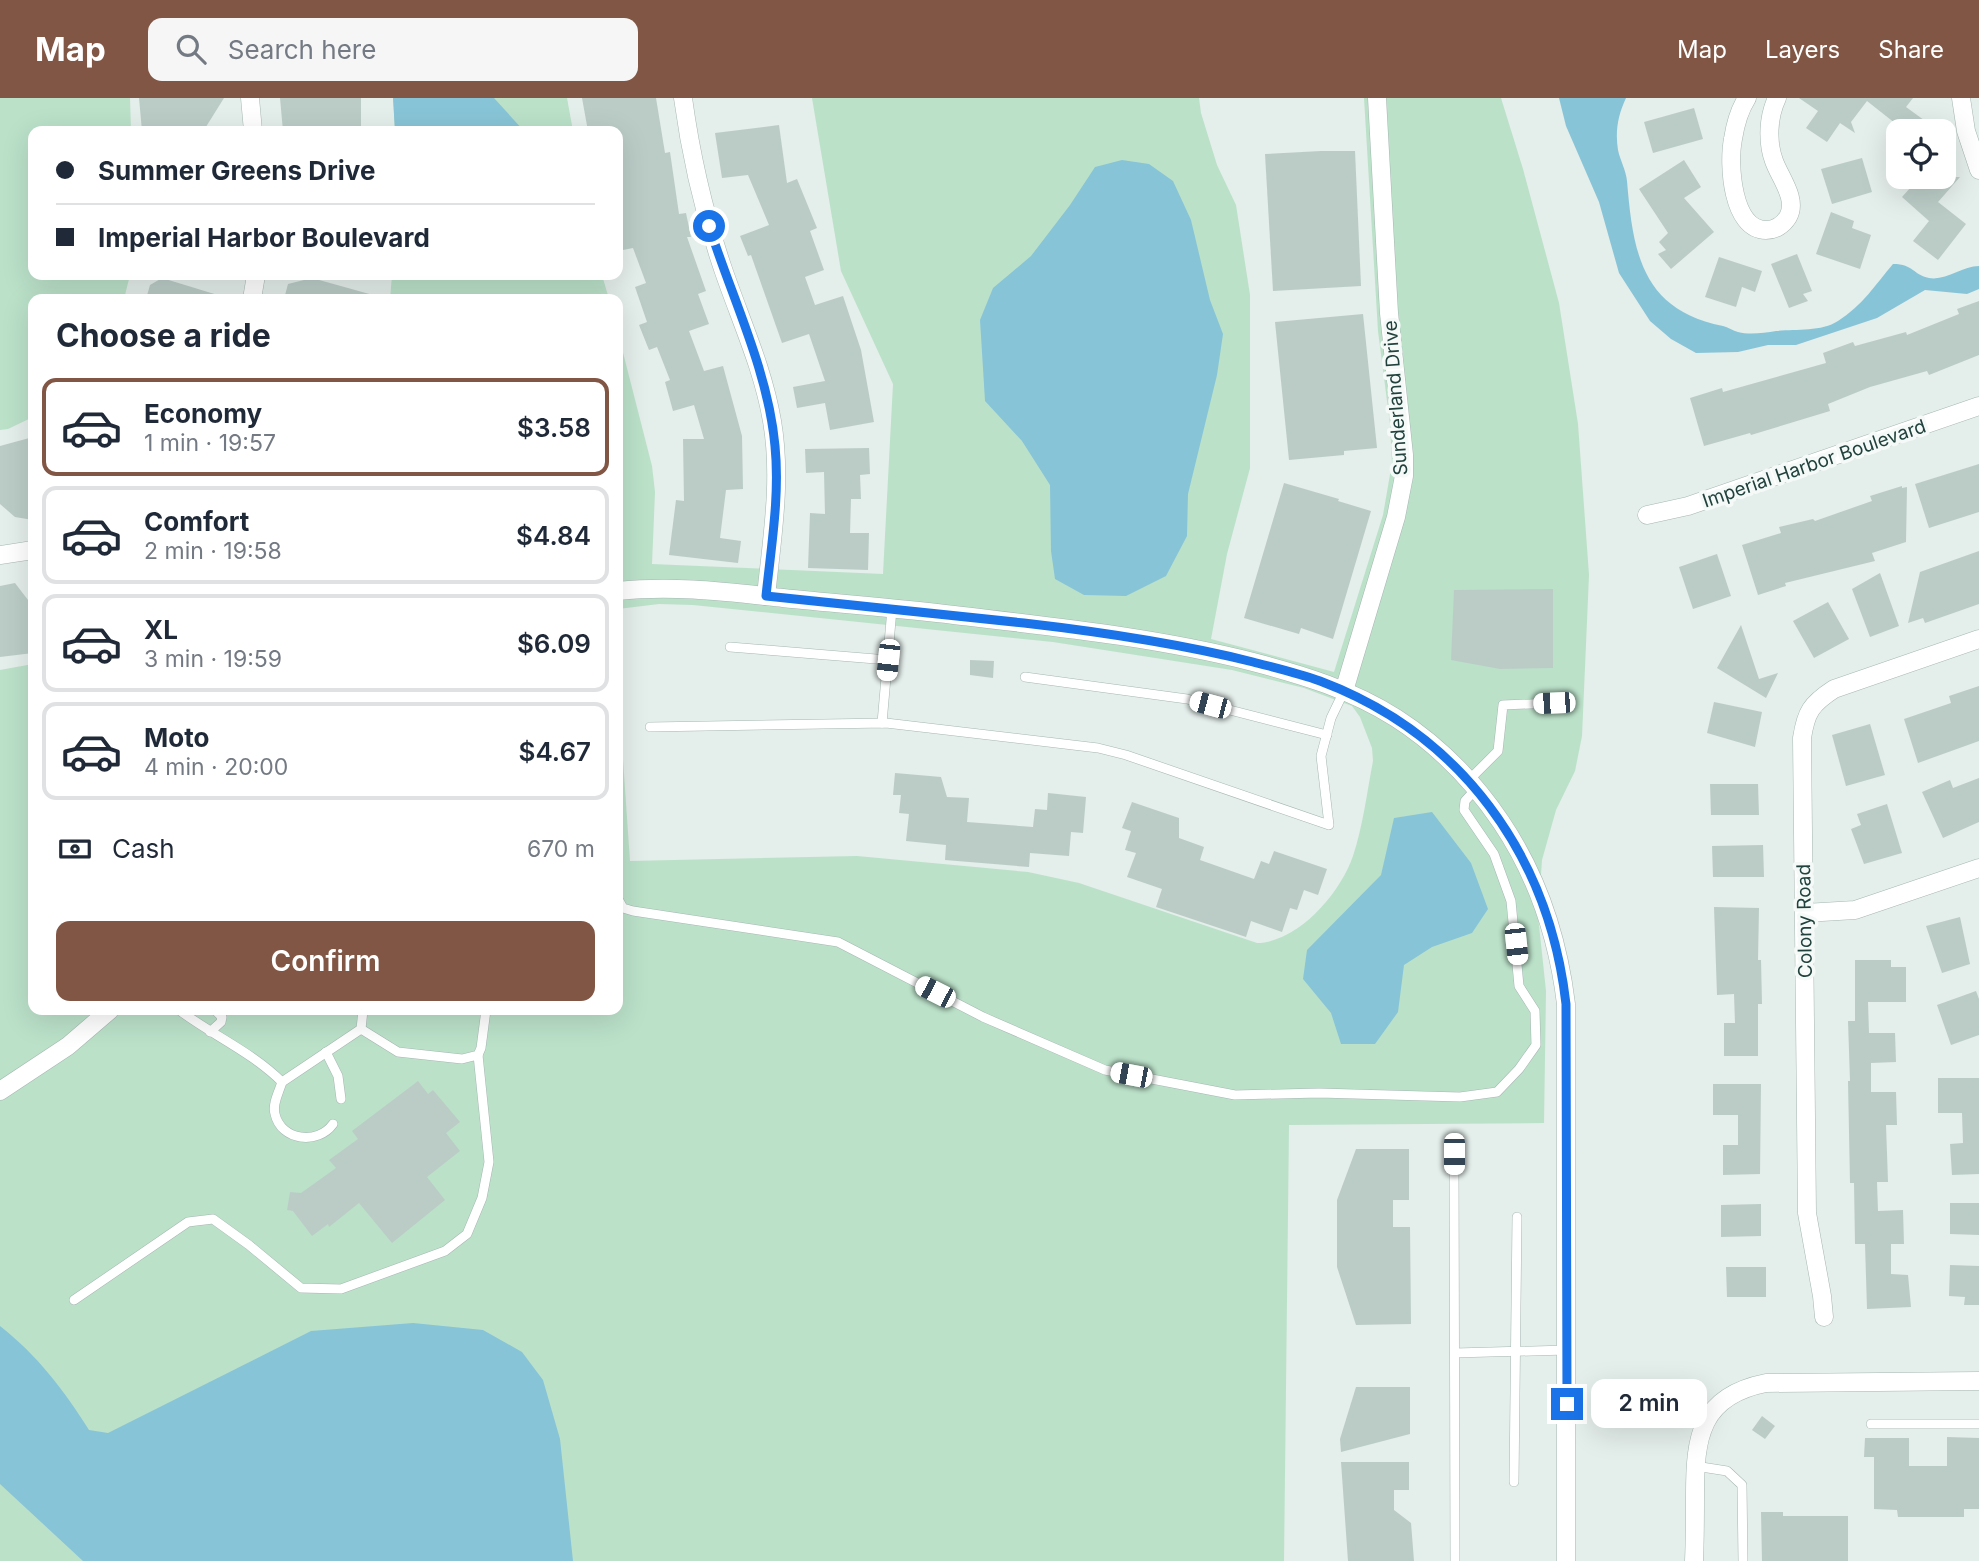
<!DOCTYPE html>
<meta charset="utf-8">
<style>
body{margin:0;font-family:Inter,sans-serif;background:#f6f6f7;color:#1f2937;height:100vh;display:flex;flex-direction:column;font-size:26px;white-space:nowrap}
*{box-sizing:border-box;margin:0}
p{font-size:23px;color:#747a83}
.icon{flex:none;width:38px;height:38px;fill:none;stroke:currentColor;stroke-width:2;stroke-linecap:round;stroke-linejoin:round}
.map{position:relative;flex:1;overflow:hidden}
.sheet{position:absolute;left:28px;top:196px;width:595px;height:721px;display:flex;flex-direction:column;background:#fff;border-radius:14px;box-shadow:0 7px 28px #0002}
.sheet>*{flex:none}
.hud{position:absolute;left:28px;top:28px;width:595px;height:154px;border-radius:14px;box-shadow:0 7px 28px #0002;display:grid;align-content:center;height:154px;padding:0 28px;background:#fff}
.controls{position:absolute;left:1886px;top:21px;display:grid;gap:14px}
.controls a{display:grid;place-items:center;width:70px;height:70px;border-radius:14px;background:#fff;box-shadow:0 7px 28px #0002;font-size:35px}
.end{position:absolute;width:32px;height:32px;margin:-16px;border:9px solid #1a73e8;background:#fff;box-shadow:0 0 0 4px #fff}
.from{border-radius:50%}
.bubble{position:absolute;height:49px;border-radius:14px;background:#fff;box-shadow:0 7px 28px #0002;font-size:23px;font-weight:600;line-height:49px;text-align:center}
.car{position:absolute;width:21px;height:42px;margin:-21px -10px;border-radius:9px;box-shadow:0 0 5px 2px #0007;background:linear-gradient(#fff 24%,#345 0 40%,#fff 0 76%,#345 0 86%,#fff 0)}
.hud b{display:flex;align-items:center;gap:24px;height:66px;font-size:26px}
.hud b+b{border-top:2px solid #e0e1e3}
.hud i{width:18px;height:18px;background:#1f2937}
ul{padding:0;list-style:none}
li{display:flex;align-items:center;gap:21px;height:98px;margin:0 14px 10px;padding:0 14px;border:4px solid #e0e1e3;border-radius:14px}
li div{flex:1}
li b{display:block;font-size:26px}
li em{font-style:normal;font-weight:600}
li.current{border-color:#825644}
li>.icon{width:63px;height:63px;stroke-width:1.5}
h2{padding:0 28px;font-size:32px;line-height:84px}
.pay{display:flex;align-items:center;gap:18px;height:77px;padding:0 28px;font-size:26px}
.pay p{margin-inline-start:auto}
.cta{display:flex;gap:14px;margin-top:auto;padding:14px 28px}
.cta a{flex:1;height:80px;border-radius:14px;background:#825644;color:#fff;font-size:28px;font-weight:600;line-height:80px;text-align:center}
header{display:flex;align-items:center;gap:42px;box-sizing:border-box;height:98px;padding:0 35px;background:#825644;color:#fff}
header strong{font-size:33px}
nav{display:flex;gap:38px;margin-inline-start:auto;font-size:24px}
.search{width:490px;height:63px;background:#f6f6f7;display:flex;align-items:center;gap:18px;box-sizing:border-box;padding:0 24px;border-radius:14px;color:#747a83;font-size:26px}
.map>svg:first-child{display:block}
.green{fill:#bbe1c9}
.water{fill:#88c4d7}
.building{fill:#bbccc7}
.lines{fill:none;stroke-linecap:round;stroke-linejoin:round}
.service-casing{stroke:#a6b7b2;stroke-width:10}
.minor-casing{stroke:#a6b7b2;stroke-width:19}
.service{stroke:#fff;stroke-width:9}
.minor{stroke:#fff;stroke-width:18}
.route{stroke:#1a73e8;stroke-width:9}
.labels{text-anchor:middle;stroke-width:7;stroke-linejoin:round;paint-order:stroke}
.street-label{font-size:19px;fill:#21423c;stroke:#f5faf8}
</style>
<header>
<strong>Map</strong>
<div class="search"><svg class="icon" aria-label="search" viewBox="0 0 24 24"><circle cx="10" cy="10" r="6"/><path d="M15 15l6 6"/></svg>Search here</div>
<nav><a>Map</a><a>Layers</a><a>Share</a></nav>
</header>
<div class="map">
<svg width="1979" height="1463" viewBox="0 0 1979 1463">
<rect width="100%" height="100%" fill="#e4eeea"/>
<!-- green -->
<g class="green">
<path d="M0,0H130L131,33H33V177H130L124,201H33V319L8,331L0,332Z"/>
<path d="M393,0H567L573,33H395Z"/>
<path d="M812,0H1199L1201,15L1217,67L1236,107L1250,197V370L1227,456L1211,541L1334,574L1383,417L1392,365L1390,326L1378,233L1364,0H1501L1523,71L1559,205L1578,326L1589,477L1582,638L1575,673L1556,712L1542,762L1538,818L1546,893L1544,1025L1289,1027L1284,1463H0V572L33,566V912H618V589L630,763L857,758L1028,774L1079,785L1257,845C1298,844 1340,796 1353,758C1363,728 1367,694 1373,663L1372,650L1360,619L1352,608L1304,590L1232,572L1053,544L693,507L659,506L618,511V235L652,368L655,394L652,466L883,476L893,286L841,173Z"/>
<path d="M392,177H602L609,201H390Z"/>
</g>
<!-- water -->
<g class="water">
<path d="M393,0H494L524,33H395Z"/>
<path d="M1559,0H1626C1618,17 1615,33 1618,52C1620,62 1626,72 1627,83C1633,155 1642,212 1723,228C1728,229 1733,233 1738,234C1749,237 1764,235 1776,233C1795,231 1821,234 1838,223C1862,208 1876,186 1893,166C1914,166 1913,177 1929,180C1946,183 1962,168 1979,168V191L1967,196L1925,192L1877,220L1796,247H1768L1738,254L1696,255L1671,241L1650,223L1619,175L1599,104L1566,28Z"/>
<path d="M1122,62L1149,66L1173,83L1191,122L1210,202L1223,236L1217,277L1188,396L1187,438L1166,478L1126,498L1084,497L1055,481L1051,453L1050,387L1022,343L985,303L980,222L993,190L1031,158L1070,107L1095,69Z"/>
<path d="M1432,714L1471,765L1488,811L1472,835L1432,849L1404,867L1398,914L1375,946H1341L1331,915L1303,881L1307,852L1381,777L1394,720Z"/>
<path d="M413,1225L483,1232L522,1254L543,1282L560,1341L573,1463H83L0,1386V1228C37,1257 64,1292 89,1332L108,1335L311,1233Z"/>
</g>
<!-- building -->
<g class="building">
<path d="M139,0H224L204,32L191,33H142Z"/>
<path d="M280,0H361V33H283Z"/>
<path d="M582,0H656L665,55L670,54L679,116L686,115L691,139H687L706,193L698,196L709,226L689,233L704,273L723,268L742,338L743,391L726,392L720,440L741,443L738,465L669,457L676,402L684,403L683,341H704L694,307L673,313L665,284L670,282L657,249L649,252L639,227L647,224L635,189L646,185L633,150L618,153V33H588Z"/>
<path d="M1799,0H1913L1906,9L1939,33H1905L1867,3L1851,24L1855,35L1840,25L1827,44L1806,30L1818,13Z"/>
<path d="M1694,10L1703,41L1653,55L1644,24Z"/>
<path d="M779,27L787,85L797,81L817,130L810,133L824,172L805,179L815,207L843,198L861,252L874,324L830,332L825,305L797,310L793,289L825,283L809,236L782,245L751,157L748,158L740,138L769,127L748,77L722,80L715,35Z"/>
<path d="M1321,53H1355L1361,188L1273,193L1265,56Z"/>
<path d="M1862,60L1872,94L1832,106L1821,71Z"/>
<path d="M1684,62L1701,89L1684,100L1714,134L1671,171L1658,156L1666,152L1659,144L1668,135L1639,91Z"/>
<path d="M1920,79H1960L1938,104L1966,126L1938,162L1913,143L1929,123L1902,99Z"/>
<path d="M1831,114L1854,123L1852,130L1871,137L1860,171L1816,156Z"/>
<path d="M1797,156L1812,193L1803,196L1808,203L1789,210L1771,166Z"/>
<path d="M1719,159L1762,173L1755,194L1742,189L1736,209L1705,199Z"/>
<path d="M162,180L221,198V201H146L150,187Z"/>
<path d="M312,180L373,197L372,201H284L288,186Z"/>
<path d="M1979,203V257L1929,277L1927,273L1870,289L1828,306L1830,313L1751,337L1750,335L1704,348L1690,300L1722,290L1723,294L1826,265L1823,255L1853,244L1855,248L1906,234L1907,237L1959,216L1957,211Z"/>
<path d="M1363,216L1377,350L1344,353V357L1289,362L1275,224Z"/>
<path d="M33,339V422L15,419L0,406V348Z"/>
<path d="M869,350L870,376L860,377L861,401H851L850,435H869L868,472L808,470L810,415L825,416L824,374L806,375L805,351Z"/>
<path d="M1979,366V414L1929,430L1915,386Z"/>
<path d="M1284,385L1339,401L1338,403L1371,413L1333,541L1301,530L1299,536L1244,520Z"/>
<path d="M1902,388V390L1907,389L1906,444L1872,455L1875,463L1785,485L1786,488L1758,497L1742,447L1781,435L1779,429L1813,421L1815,423L1872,403L1870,398Z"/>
<path d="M1979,453V506L1925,525L1923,520L1908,525L1920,474Z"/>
<path d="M1717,456L1731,498L1693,511L1679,469Z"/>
<path d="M1880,475L1899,528L1870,539L1852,491Z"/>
<path d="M15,485L28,502L33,555L0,559V488Z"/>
<path d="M1553,491V570L1500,571L1451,562L1454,492Z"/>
<path d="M1828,504L1849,541L1814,560L1793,523Z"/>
<path d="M1741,527L1759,581L1778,575L1766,600L1717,570Z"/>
<path d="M970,562L994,563L993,580L970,577Z"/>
<path d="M1979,588V643L1918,665L1904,621L1951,605L1949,598Z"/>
<path d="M1714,604L1762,614L1755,649L1707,635Z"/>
<path d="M1870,626L1885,677L1846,688L1832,637Z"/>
<path d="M895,675L941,679L947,699L969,700L967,724L1033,729L1035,711L1047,712L1048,695L1086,699L1083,735L1071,734L1069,758L1030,755L1029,769L945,762L946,747L906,743L909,716L899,715L901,697H893Z"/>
<path d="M1979,680V724L1943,740L1922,694L1950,682L1953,690Z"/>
<path d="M1710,686H1758L1759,717H1711Z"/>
<path d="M1132,704L1179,720V740L1204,749L1200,762L1254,781L1261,763L1269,766L1274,753L1327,771L1318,797L1304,792L1297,812L1290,810L1282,834L1251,823L1246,839L1156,809L1162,791L1127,779L1136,755L1125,752L1131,733L1122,730Z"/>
<path d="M1887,706L1902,755L1864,766L1851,731L1861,727L1857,716Z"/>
<path d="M1763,747L1764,779H1713L1712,748Z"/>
<path d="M1714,809L1759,810L1758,862H1761L1762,906H1758V958H1724V925H1735L1734,896L1717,897Z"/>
<path d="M1960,819L1970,866L1942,875L1926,828Z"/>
<path d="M1855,862H1891V869H1906V904H1868L1869,935H1895L1896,964L1871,965V994H1896L1897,1027H1886L1888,1084H1877L1878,1113L1903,1112L1904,1146H1891V1176L1908,1177L1911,1209L1867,1211L1865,1146H1855L1854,1085H1850L1848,983H1850L1848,923H1855Z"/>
<path d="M1976,893L1979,901V937L1951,947L1937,907Z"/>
<path d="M1938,980H1979V1076L1952,1077L1950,1046L1963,1045L1962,1015H1938Z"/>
<path d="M418,983L428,996L433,992L460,1024L446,1035L460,1053L427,1079L445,1102L392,1145L359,1105L329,1129L328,1126L312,1138L293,1113L287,1112L290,1094L301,1095L336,1070L329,1062L358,1041L352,1033Z"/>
<path d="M1713,986H1761L1760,1076L1723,1077V1047H1738V1017H1713Z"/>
<path d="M1356,1051H1409V1102H1393V1129H1410L1411,1226L1356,1227L1337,1169V1102Z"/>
<path d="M1950,1105H1979V1137L1950,1136Z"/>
<path d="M1761,1106V1138L1721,1139V1107Z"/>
<path d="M1950,1167L1979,1168V1207H1964L1965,1199L1949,1198Z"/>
<path d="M1726,1169H1766V1199H1727Z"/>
<path d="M1356,1289H1410V1336L1341,1354L1340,1341Z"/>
<path d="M1762,1318L1775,1328L1765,1341L1752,1332Z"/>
<path d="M1947,1339L1979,1340V1411H1964V1419H1898L1897,1412L1874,1411V1359H1864L1865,1340H1909V1368H1947Z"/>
<path d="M1341,1364H1409V1392H1394V1412L1411,1425L1414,1463H1348Z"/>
<path d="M1761,1414H1783V1418H1848V1463H1762Z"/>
</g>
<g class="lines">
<defs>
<g id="service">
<path d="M730,549L888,562"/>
<path d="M1025,579L1187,601L1327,637"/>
<path d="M882,625L892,511"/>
<path d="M650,629L886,625L1098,650L1126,657L1329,727L1321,658L1331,620L1344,593"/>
<path d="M1469,682L1498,653L1503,607L1554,605"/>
<path d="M618,733V748"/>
<path d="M618,801L623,810L633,813L838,844L983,919L1105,972L1235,997L1319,995L1460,999L1497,994L1519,971L1536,947L1535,913L1519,888L1511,803L1494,756L1464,712L1465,703L1476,691"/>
<path d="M179,912C212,937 252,954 282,984L361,931L363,912"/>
<path d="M361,931L398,954L462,961L478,957L481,950L486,912"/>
<path d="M210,934L221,924L222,919L215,912"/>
<path d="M326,954L338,978L341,1001"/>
<path d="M282,984C279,994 272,1006 275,1016C281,1043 318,1047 333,1026"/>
<path d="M1454,1056L1455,1463"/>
<path d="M74,1202L188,1124L213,1121L249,1147L301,1190L341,1191L445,1153L467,1136L482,1100L489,1064L478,957"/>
<path d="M1455,1255L1567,1252"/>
<path d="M1871,1326H1979"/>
<path d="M1695,1368L1727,1373L1742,1387L1743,1463"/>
<path d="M1514,1384L1517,1119"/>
</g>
<g id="minor">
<path d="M250,0L253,33"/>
<path d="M683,0C691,59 704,115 723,171C740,221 763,270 772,323C782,381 772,440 766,498"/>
<path d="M1747,0C1740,11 1735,28 1733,41C1728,66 1732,132 1766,132C1775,132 1783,127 1788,119C1798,101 1780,80 1774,63C1767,44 1768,19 1777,0"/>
<path d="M1961,0L1966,33L1979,72"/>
<path d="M252,201L256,177"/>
<path d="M1647,417L1688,408L1979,308"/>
<path d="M0,457L33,452"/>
<path d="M618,493C674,487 727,494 783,500C840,506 897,510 954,517C1055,529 1154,539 1253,564C1303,577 1352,592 1396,620C1438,647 1474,684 1501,724C1538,779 1558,840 1566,906V1463"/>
<path d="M1344,593L1396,419L1404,378V357L1389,215L1377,0"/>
<path d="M1805,815L1855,812L1979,770"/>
<path d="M0,993L68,948L110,912"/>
<path d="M1824,1219L1822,1198L1807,1115L1802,640C1806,614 1811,606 1834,591L1979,541"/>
<path d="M1694,1463C1695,1441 1695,1419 1695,1397C1695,1339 1700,1298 1766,1285L1979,1283"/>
</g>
</defs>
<!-- service casing -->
<use href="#service" class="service-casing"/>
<!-- minor casing -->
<use href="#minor" class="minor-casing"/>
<!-- service -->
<use href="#service" class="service"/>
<!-- minor -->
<use href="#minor" class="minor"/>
</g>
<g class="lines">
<!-- route -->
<path class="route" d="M709,128C732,200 768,272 775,348C780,398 771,449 766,498C852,507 938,516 1024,525C1102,534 1178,545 1253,564C1276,570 1298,575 1320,583C1461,636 1549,757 1566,906L1567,1306"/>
</g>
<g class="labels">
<!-- street labels -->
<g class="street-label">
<text transform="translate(1395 300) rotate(-94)" y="7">Sunderland Drive</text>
<text transform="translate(1814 365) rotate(-19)" y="7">Imperial Harbor Boulevard</text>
<text transform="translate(1804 823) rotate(-91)" y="7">Colony Road</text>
</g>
</g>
</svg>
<div class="controls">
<a><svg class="icon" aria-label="locate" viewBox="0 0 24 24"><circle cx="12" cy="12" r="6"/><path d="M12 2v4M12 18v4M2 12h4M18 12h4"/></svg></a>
</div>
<i class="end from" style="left:709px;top:128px"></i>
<i class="end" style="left:1567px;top:1306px"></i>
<div class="bubble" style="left:1591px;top:1281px;width:116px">2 min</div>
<i class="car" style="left:888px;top:562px;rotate:186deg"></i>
<i class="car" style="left:1554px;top:605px;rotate:268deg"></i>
<i class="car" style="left:1210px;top:607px;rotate:285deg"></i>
<i class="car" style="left:1516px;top:846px;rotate:174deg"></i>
<i class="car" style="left:935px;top:894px;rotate:297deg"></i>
<i class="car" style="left:1131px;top:977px;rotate:281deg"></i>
<i class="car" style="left:1454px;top:1056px;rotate:180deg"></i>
<div class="hud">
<b><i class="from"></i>Summer Greens Drive</b>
<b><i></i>Imperial Harbor Boulevard</b>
</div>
<section class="sheet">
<h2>Choose a ride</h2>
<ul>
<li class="current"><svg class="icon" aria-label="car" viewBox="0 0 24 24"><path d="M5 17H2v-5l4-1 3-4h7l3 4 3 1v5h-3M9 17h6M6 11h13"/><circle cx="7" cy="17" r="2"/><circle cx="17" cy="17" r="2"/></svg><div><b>Economy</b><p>1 min · 19:57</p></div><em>$3.58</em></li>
<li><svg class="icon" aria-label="car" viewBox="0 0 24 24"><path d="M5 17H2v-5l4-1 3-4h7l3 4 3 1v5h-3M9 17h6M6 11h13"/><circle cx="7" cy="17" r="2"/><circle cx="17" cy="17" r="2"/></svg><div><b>Comfort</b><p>2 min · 19:58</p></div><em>$4.84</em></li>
<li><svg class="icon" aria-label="car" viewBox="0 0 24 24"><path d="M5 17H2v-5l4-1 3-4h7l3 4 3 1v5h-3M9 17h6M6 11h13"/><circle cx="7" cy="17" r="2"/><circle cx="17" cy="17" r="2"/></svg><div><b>XL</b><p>3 min · 19:59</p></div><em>$6.09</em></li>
<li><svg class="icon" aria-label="car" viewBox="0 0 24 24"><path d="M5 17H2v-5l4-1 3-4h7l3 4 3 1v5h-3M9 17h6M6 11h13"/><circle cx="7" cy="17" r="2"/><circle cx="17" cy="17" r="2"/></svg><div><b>Moto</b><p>4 min · 20:00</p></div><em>$4.67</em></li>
</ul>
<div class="pay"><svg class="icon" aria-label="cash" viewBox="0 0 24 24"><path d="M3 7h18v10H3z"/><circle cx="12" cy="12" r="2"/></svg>Cash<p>670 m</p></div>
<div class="cta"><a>Confirm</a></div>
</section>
</div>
